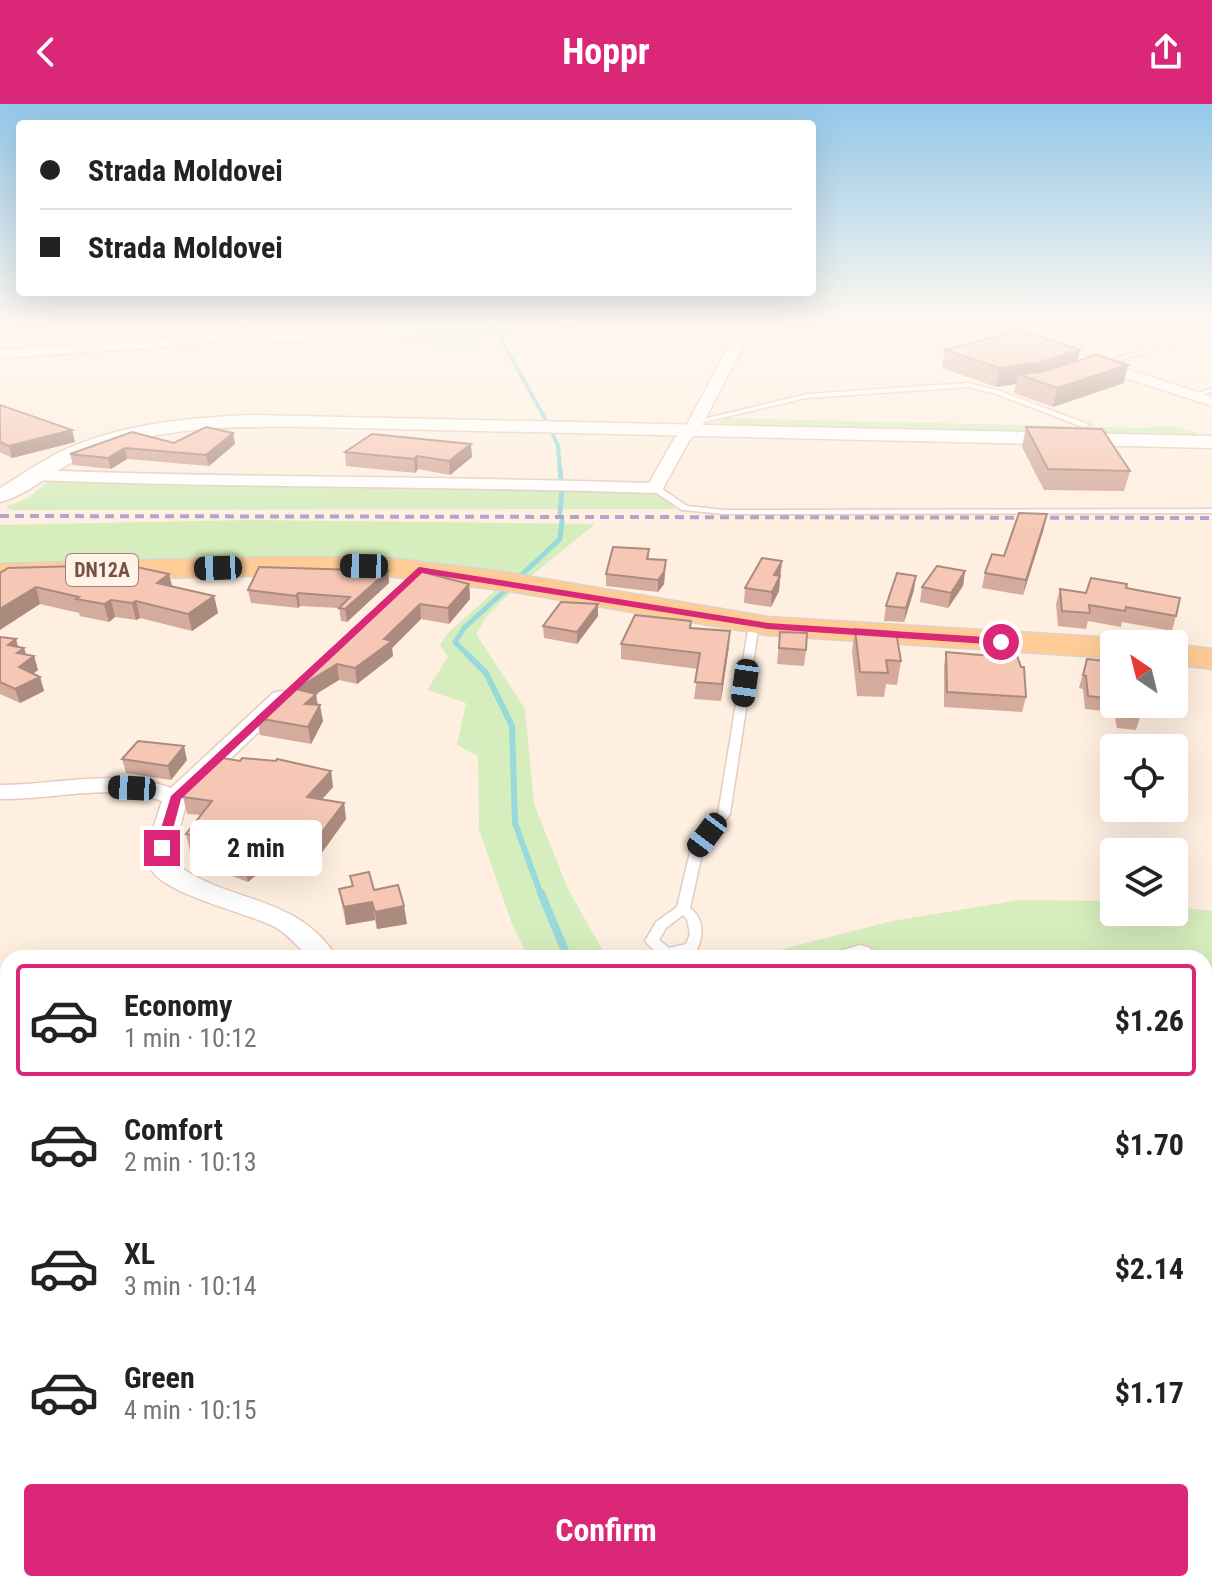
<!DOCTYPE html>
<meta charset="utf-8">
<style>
body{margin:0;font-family:"Roboto Condensed",sans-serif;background:#f2f2f2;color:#222;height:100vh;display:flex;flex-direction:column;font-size:30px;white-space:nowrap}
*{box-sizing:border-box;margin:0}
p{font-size:26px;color:#767676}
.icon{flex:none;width:44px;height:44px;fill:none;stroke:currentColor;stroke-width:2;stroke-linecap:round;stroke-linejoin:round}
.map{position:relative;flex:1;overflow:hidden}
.details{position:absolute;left:0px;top:846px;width:1212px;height:642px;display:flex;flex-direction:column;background:#fff;border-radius:24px 24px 0 0;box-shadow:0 8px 32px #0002}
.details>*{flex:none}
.guide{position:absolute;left:16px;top:16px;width:800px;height:176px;border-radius:8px;box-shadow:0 8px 32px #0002;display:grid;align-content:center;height:176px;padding:0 24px;background:#fff}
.needle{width:52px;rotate:325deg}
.fabs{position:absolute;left:1100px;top:526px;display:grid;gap:16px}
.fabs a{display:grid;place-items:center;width:88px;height:88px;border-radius:8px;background:#fff;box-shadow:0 8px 32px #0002;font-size:40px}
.end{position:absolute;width:36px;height:36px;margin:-18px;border:10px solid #db2777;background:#fff;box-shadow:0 0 0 4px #fff}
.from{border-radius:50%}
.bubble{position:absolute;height:56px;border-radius:8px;background:#fff;box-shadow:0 8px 32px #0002;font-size:26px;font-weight:700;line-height:56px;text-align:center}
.car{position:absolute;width:24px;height:48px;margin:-24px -12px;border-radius:10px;box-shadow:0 0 6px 2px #0007;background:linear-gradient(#222 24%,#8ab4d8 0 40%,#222 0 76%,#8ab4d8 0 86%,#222 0)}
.guide b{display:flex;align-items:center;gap:28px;height:76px;font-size:30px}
.guide b+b{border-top:2px solid #e0e0e0}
.guide i{width:20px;height:20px;background:#222}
ul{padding:14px 0 0;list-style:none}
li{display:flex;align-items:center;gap:24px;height:112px;margin:0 16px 12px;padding:0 8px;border:4px solid transparent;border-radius:8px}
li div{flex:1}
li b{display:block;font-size:30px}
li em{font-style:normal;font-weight:700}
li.active{border-color:#db2777}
li>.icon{width:72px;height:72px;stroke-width:1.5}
.button{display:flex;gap:16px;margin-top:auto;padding:16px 24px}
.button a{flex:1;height:92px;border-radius:8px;background:#db2777;color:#fff;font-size:32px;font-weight:700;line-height:92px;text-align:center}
header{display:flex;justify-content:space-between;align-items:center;height:104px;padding:0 24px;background:#db2777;color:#fff;font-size:36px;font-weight:700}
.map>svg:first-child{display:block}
.green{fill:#d6edbd}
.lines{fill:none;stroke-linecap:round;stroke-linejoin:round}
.stream-far3{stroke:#98d9dc;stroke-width:4}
.stream-far2{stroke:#98d9dc;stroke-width:5}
.stream-far1{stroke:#98d9dc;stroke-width:6}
.stream{stroke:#98d9dc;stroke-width:8}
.service-casing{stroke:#e5cbbe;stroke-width:3}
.minor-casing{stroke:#e5cbbe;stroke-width:3}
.tertiary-casing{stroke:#e5cbbe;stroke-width:3}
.primary-casing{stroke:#dcd2cf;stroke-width:3}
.service{fill:#fff;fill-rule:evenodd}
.minor{fill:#fff;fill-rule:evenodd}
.tertiary{fill:#fff;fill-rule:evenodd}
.primary{fill:#ffcc96;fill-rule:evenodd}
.rail{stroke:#b09ec8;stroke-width:4;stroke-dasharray:9 6;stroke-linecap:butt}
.wall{fill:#d4ab9c}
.shaded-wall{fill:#ac8b7f}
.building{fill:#f6c7b5;stroke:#ac8b7f;stroke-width:2}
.route{fill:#db2777}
.labels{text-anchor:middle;stroke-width:6;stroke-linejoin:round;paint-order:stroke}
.shield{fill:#fff3e8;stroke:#a08276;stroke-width:2}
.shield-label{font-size:20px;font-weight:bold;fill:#775145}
</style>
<header><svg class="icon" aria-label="back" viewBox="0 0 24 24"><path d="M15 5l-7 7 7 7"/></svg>Hoppr<svg class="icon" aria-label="share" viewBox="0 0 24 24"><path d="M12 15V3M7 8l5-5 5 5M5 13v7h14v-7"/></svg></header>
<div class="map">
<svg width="1212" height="1487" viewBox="0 0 1212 1487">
<rect width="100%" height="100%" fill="#feefe0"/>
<!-- green -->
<g class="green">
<path d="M467,219H509L513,231L485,234L473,247L360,231L467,226Z"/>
<path d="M724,314L1143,324L1170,322L1197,329L1189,335L715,323Z"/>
<path d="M51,375L670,387L674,405L13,406L5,403L28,394Z"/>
<path d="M248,416L595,420L531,472C356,442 176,456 0,463V421Z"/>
<path d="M498,484L511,488L487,512L476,530L525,605L534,700L568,785L607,854H529L512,820L479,725L478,652L457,641L466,599L427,586L448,553L440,541L448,529Z"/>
<path d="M1019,796L1114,797V808H1174V803L1212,807V863L1204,862V854H748L892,817Z"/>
</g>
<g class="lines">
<!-- stream-far3 -->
<g class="stream-far3">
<path d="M492,219L548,320"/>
<path d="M551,326L558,342L560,366"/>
</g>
<!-- stream-far2 -->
<g class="stream-far2">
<path d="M560,364L561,377"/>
<path d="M560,409L562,384"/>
<path d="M517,475L560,435L562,417"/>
<path d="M469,552L455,538L464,524L510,482"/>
</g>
<!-- stream-far1 -->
<path class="stream-far1" d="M467,550L486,569L512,622L515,719L541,791"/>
<!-- stream -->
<path class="stream" d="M541,789L568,854"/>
<defs>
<g id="service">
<path d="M1212,224V228L1102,262L1097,261Z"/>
<path d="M968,279L1000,287L1090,321L1083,323L996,290L968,283L807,294L695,320L691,318L807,290Z"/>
<path d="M1212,284V288L1193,294L1190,292Z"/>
<path d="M652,382H658L687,402L725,406L1212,405V409L725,410L682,406L652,386Z"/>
<path d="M754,517L759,520L730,710L703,745L690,804C704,815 704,830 697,846C676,855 660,856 645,837L656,818L677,803L691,744L718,710L749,520ZM683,811L687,815L690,830L686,840L669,844L659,836L666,824Z"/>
</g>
<g id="minor">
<path d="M270,219H295L289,223L191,241L0,254V246L191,233Z"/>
<path d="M525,219L569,224L639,219C618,234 544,239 525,219Z"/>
<path d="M738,219H750L749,231L699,327L689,337L661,388L655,389C448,382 241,384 34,376L26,371L34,366C239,374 444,372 649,379L674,335L685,324L735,231Z"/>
<path d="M347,227L354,231L352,234L267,239L260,235L267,231Z"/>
<path d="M1043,241H1053L1212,293V302L1043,247Z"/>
<path d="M281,587L289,589L292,594L289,599L187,696L175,744L177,761C231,800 299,791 337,854H308C299,843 289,832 277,824C252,810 159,789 151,764C144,743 156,717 162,697C111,678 53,696 0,695V681C56,681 117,664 171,684L273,589Z"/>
<path d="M860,841L870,844L874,851L873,854H836L840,847Z"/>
</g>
<path id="tertiary" d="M251,311L1212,332V344L311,323C233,322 154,322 81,354C53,366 29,391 0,398V384C20,372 38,359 58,349C118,320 185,314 251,311Z"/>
<g id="primary">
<path d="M281,453L388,454L509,469L768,513L1114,534L1127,540H1114V554L768,531L509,487L388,472L281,471L0,478V460Z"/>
<path d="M1174,540L1212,545V565L1174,560Z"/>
</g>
</defs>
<!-- service casing -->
<use href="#service" class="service-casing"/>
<!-- minor casing -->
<use href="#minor" class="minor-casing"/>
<!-- tertiary casing -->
<use href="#tertiary" class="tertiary-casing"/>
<!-- primary casing -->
<use href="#primary" class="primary-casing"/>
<!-- service -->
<use href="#service" class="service"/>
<!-- minor -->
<use href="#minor" class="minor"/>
<!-- tertiary -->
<use href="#tertiary" class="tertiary"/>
<!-- primary -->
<use href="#primary" class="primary"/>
<!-- rail -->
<path class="rail" d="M0,412L1212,414"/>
</g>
<!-- wall -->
<g class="wall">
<path d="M945,246L1077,257L1124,279L1053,303L1014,289L1016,280L996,283L942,264Z"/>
<path d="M0,301L72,326L75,338L12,354L0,348Z"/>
<path d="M1026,323L1130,367L1124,387L1044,386L1022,343Z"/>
<path d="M233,329L235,340L209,362L127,355L111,365L73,361L70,350L174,339Z"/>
<path d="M345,348L472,353L450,371L418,365L415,369L346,362Z"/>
<path d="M1044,424L1023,491L982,484L985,469L1004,452Z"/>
<path d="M649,445V455L666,456L664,480L658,488L606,482V470Z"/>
<path d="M782,457L779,487L771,503L744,499L745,484Z"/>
<path d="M430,466V470L469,480L470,495L449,520L421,515L392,544L393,552L357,580L339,576L316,590L318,601L323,617L311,640L260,631L257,614Z"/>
<path d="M388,467L389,479L347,518L341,517L339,504L300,502L298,504L251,499L248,486Z"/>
<path d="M965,467L963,482L948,504L920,498L922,483Z"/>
<path d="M0,469L169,470L172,483L214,492L218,509L192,527L140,514L136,516L115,513L109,518L80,512L79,509L40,500Z"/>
<path d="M1126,484L1176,512L1172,527L1122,518L1121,523L1088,517L1086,525L1058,522L1056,500L1060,485L1086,489Z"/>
<path d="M914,486L904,518L884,517L886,502Z"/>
<path d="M598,500V512L577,540L544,534L543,522Z"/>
<path d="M691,524L729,542L721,597L694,595L698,565L621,555V540Z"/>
<path d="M855,525L901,557L897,581L886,580L884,593L857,592L852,548Z"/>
<path d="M780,528L806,546L804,562L777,560Z"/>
<path d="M0,533L16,535L18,543L24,544L26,551L34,552L38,566L33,570L40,573L44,587L20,599L0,590Z"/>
<path d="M989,542L1026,593L1022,608L944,603V563L946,548L987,552Z"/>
<path d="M1087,555L1114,558V600H1173L1170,610L1139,606L1140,613L1136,626L1117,624L1114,608L1085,605L1083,585L1079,584Z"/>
<path d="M122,655L187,656L171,676L126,669Z"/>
<path d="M240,657L331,667L333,683L322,695L344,699L346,715L321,750L288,744L248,778L227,770L224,754L225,752L190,747L186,730L201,711L187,710L183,693Z"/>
<path d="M350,772L404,802L407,820L377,825L375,816L346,821L339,785L352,782Z"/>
</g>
<!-- shaded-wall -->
<g class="shaded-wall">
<path d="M1080,246L1076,264L1033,277L1034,276L1018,270L1016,280L996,283L999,264Z"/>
<path d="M1128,261L1124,279L1053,303L1057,284Z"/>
<path d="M72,326L75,338L12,354L9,342Z"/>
<path d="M233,329L235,340L209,362L206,351Z"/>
<path d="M471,340L472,353L450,371L449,357Z"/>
<path d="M125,344L127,355L111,365L108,354Z"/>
<path d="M417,352L418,365L415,369L414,355Z"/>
<path d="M1047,410L1044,424L1023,491L1026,476Z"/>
<path d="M666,456L664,480L658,488V476Z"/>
<path d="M782,457L780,471L772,486L774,471Z"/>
<path d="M388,467L389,479L347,518L345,505Z"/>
<path d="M965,467L963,482L948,504L951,489Z"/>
<path d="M169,470L173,486L157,479Z"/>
<path d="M780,472L779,487L771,503L772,488Z"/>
<path d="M916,472L914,486L904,518L906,504Z"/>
<path d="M469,480L470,495L449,520L448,504Z"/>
<path d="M36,483L40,500L0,526V505Z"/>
<path d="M298,489L300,502L298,504L296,492Z"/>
<path d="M214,492L218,509L192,527L188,510Z"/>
<path d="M111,496L115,513L109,518L104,500Z"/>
<path d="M136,497L140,514L136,516L132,499Z"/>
<path d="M420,500L421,515L392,544L393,552L357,580L355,564Z"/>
<path d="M598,500V512L577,540V528Z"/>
<path d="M730,527L729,542L721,597L722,580Z"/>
<path d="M16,535L19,547L24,544L28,557L34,552L38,566L23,577L8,541Z"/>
<path d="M337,560L339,576L316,590L318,605L320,601L323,617L311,640L308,623L296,585Z"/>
<path d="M40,573L44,587L20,599L15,585Z"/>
<path d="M184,642L187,656L171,676L168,662Z"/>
<path d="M331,667L333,683L310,709L307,693Z"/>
<path d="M344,699L346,715L321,750L318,733Z"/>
<path d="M285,727L288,744L248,778L244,761Z"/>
<path d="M372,798L375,816L346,821L344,803Z"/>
<path d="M404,802L407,820L377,825L375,808Z"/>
</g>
<!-- building -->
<g class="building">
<path d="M1020,226L1080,246L1037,259L999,264L945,246Z"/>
<path d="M1096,251L1128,261L1057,284L1018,270L1042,268Z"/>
<path d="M0,301L72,326L9,342L0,338Z"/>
<path d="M206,323L233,329L206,351L125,344L108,354L70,350L132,328L174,339Z"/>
<path d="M1026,323L1102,325L1130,367L1048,365Z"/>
<path d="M372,330L471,340L449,357L417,352L414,355L345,348Z"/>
<path d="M1019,409L1047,410L1026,476L985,469L992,450L1004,452Z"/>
<path d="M613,443L649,445L647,455L666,456L664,468L658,476L606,470Z"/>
<path d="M762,454L782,457L774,471L780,472L772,488L745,484Z"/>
<path d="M127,461L169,470L157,479L214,492L188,510L136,497L132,499L111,496L104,500L76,495L79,493L36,483L0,505V469L8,464L82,462L113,470Z"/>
<path d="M937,462L965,467L951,489L922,483Z"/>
<path d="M259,463L388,467L345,505L339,504L350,493L298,489L296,492L248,486Z"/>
<path d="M419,464L430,466L426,469L469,480L448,504L420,500L384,535L392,537L355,564L337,560L296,585L316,590L305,600L320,601L308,623L257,614Z"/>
<path d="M897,469L916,472L906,504L886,502Z"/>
<path d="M1091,474L1127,480L1126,484L1180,494L1176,512L1126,503L1125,507L1089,501L1090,509L1062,507L1060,485L1086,489Z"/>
<path d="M561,498L598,500L577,528L543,522Z"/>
<path d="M635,511L691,517L690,524L730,527L722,580L695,578L700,549L621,540Z"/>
<path d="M855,525L896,528L901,557L886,556L888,569L860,568Z"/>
<path d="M780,528L807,529L806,546L779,544Z"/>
<path d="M0,533L16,535L8,541L24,544L17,549L34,552L19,563L40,573L15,585L0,578Z"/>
<path d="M989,542L1014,543L1021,563H1024L1026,593L947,588L946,548L993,552Z"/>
<path d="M1087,555L1114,558V595L1088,592L1086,572L1083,571Z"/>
<path d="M1118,600H1138L1140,613L1120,611Z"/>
<path d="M138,637L184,642L168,662L122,655Z"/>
<path d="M216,653L240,657L242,654L276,657L277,655L331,667L307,693L344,699L318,733L285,727L244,761L224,754L242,739L186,730L212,697L183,693L186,682Z"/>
<path d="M369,768L374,786L398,781L404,802L375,808L372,798L344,803L339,785L353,782L350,772Z"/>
</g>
<!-- sky -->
<linearGradient id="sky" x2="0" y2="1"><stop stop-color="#93c8e8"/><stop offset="0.51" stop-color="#fff8f1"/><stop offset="1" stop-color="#fff8f1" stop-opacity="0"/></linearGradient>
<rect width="1212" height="427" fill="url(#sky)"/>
<!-- route -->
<path class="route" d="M419,463L768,519L1001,534L1006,538L1001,541L768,525L422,469L181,695L168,744L157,747L155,744L171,692Z"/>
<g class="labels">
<!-- shield labels -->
<rect class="shield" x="66" y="450" width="72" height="32" rx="6"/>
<g class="shield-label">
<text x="102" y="473">DN12A</text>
</g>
</g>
</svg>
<div class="fabs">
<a><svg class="needle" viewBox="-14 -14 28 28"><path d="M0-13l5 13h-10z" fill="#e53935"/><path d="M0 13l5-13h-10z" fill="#767676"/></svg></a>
<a><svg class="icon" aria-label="locate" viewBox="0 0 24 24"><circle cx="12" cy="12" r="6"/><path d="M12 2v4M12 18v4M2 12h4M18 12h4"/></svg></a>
<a><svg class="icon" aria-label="layers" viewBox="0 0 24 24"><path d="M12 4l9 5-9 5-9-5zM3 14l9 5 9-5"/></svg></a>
</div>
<i class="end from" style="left:1001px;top:538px"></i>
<i class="end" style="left:162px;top:744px"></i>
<div class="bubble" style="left:190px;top:716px;width:132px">2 min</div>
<i class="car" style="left:364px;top:462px;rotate:271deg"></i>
<i class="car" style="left:218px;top:464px;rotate:268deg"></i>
<i class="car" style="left:745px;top:579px;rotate:188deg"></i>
<i class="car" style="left:132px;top:684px;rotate:273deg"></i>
<i class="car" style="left:707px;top:731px;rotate:217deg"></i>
<div class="guide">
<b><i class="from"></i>Strada Moldovei</b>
<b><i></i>Strada Moldovei</b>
</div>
<section class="details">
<ul>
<li class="active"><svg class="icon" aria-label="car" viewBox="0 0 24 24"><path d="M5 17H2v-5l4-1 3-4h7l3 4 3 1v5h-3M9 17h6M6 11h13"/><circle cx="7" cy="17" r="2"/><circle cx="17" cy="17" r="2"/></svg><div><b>Economy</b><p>1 min · 10:12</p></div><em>$1.26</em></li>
<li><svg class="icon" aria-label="car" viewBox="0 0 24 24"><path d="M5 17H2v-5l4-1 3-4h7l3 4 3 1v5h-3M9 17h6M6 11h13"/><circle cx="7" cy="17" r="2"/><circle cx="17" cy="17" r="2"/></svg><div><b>Comfort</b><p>2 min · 10:13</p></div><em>$1.70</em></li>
<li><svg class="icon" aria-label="car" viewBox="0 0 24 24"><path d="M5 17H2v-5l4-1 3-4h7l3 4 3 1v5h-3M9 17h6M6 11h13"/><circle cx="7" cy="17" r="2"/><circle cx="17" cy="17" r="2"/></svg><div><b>XL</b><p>3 min · 10:14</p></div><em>$2.14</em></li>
<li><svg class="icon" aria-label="car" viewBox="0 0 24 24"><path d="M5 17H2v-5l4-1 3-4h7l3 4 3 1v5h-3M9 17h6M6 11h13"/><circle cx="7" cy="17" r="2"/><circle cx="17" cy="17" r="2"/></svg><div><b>Green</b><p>4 min · 10:15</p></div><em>$1.17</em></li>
</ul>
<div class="button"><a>Confirm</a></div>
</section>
</div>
